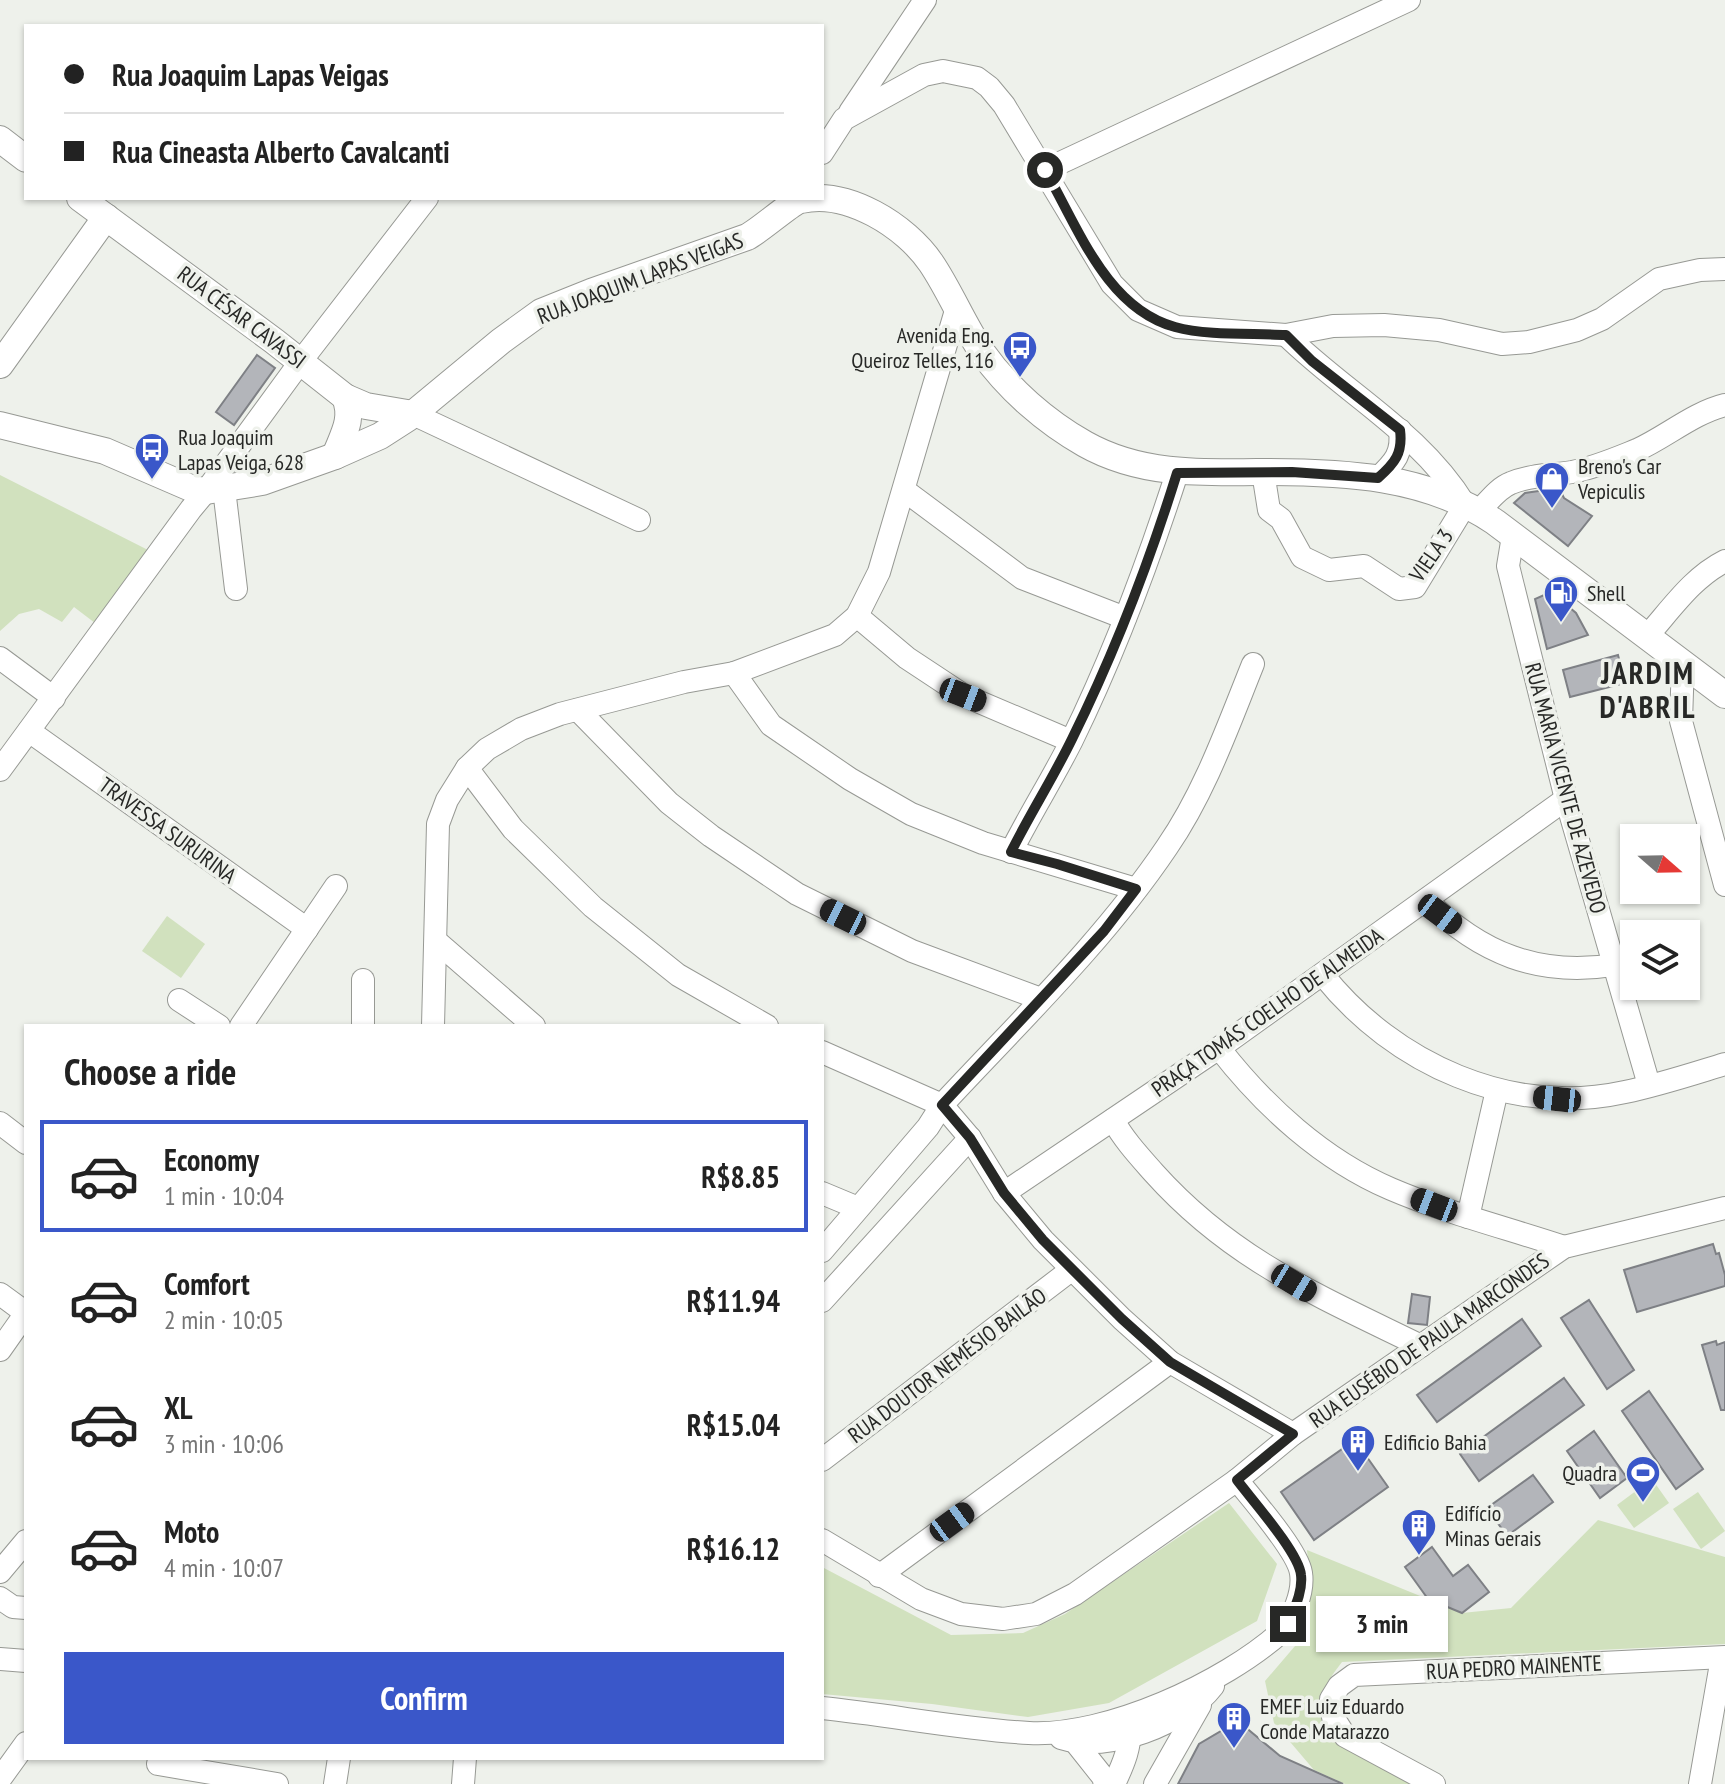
<!DOCTYPE html>
<meta charset="utf-8">
<style>
body{margin:0;font-family:"PT Sans Narrow",sans-serif;background:#f2f2f2;color:#222;height:100vh;display:flex;flex-direction:column;font-size:30px;white-space:nowrap}
*{box-sizing:border-box;margin:0}
p{font-size:26px;color:#767676}
.icon{flex:none;width:44px;height:44px;fill:none;stroke:currentColor;stroke-width:2;stroke-linecap:round;stroke-linejoin:round}
.map{position:relative;flex:1;overflow:hidden}
.side{position:absolute;left:24px;top:1024px;width:800px;height:736px;display:flex;flex-direction:column;background:#fff;border-radius:0px;box-shadow:0 2px 6px #0004}
.side>*{flex:none}
.banner{position:absolute;left:24px;top:24px;width:800px;height:176px;border-radius:0px;box-shadow:0 2px 6px #0004;display:grid;align-content:center;height:176px;padding:0 40px;background:#fff}
.needle{width:52px;rotate:110deg}
.buttons{position:absolute;left:1620px;top:824px;display:grid;gap:16px}
.buttons a{display:grid;place-items:center;width:80px;height:80px;border-radius:0px;background:#fff;box-shadow:0 2px 6px #0004;font-size:40px}
.end{position:absolute;width:36px;height:36px;margin:-18px;border:10px solid #272826;background:#fff;box-shadow:0 0 0 4px #fff}
.from{border-radius:50%}
.bubble{position:absolute;height:56px;border-radius:0px;background:#fff;box-shadow:0 2px 6px #0004;font-size:26px;font-weight:600;line-height:56px;text-align:center}
.car{position:absolute;width:24px;height:48px;margin:-24px -12px;border-radius:10px;box-shadow:0 0 6px 2px #0007;background:linear-gradient(#222 24%,#8ab4d8 0 40%,#222 0 76%,#8ab4d8 0 86%,#222 0)}
.banner b{display:flex;align-items:center;gap:28px;height:76px;font-size:30px}
.banner b+b{border-top:2px solid #e0e0e0}
.banner i{width:20px;height:20px;background:#222}
ul{padding:0;list-style:none}
li{display:flex;align-items:center;gap:24px;height:112px;margin:0 16px 12px;padding:0 24px;border:4px solid transparent;border-radius:0px}
li div{flex:1}
li b{display:block;font-size:30px}
li em{font-style:normal;font-weight:600}
li.current{border-color:#3a57c9}
li>.icon{width:72px;height:72px;stroke-width:1.5}
h2{padding:0 40px;font-size:36px;line-height:96px}
.primary-button{display:flex;gap:16px;margin-top:auto;padding:16px 40px}
.primary-button a{flex:1;height:92px;border-radius:0px;background:#3a57c9;color:#fff;font-size:32px;font-weight:600;line-height:92px;text-align:center}
.map>svg:first-child{display:block}
.green{fill:#d1e1be}
.building{fill:#b3b5ba;stroke:#7e8085;stroke-width:2}
.lines{fill:none;stroke-linecap:round;stroke-linejoin:round}
.minor-casing{stroke:#979994;stroke-width:24}
.major-casing{stroke:#979994;stroke-width:28}
.minor{stroke:#fff;stroke-width:22}
.major{stroke:#fff;stroke-width:26}
.route{stroke:#272826;stroke-width:10}
.labels{text-anchor:middle;stroke-width:7;stroke-linejoin:round;paint-order:stroke}
.street-label{font-size:22px;fill:#272826;stroke:#eef1eb}
.poi-label{font-size:22px;fill:#272826;stroke:#eef1eb;text-anchor:start}
.district-label{font-size:30px;font-weight:bold;letter-spacing:2px;fill:#272826;stroke:#eef1eb}
</style>
<div class="map">
<svg width="1725" height="1784" viewBox="0 0 1725 1784">
<rect width="100%" height="100%" fill="#eef1eb"/>
<!-- green -->
<g class="green">
<path d="M0,475L148,550L95,623L74,607L62,622L39,609L19,614L0,631Z"/>
<path d="M167,916L205,944L181,978L142,951Z"/>
<path d="M1652,1479L1669,1503L1634,1528L1617,1505Z"/>
<path d="M1698,1492L1725,1531L1701,1549L1673,1509Z"/>
<path d="M1229,1503L1277,1564L1257,1621L1109,1703L1028,1717L932,1704L822,1694V1570L824,1568L951,1635L1023,1633L1065,1614Z"/>
<path d="M1598,1520L1725,1557V1644L1342,1662C1319,1692 1317,1698 1327,1734L1415,1784H1345L1314,1770L1274,1723L1265,1681L1301,1639L1310,1581L1307,1550L1462,1613L1511,1608Z"/>
</g>
<!-- building -->
<g class="building">
<path d="M257,355L275,368L234,425L216,412Z"/>
<path d="M1559,488L1564,498L1592,516L1568,546L1514,503L1525,493Z"/>
<path d="M1551,592L1576,613L1588,635L1547,649L1535,599Z"/>
<path d="M1618,655L1625,683L1570,697L1563,670Z"/>
<path d="M1713,1244L1716,1254L1719,1253L1725,1275V1286L1637,1312L1624,1270Z"/>
<path d="M1412,1294L1430,1297L1427,1325L1408,1323Z"/>
<path d="M1589,1300L1634,1370L1607,1389L1561,1318Z"/>
<path d="M1522,1319L1541,1346L1437,1422L1417,1395Z"/>
<path d="M1716,1341L1717,1345L1725,1342V1410H1721L1702,1345Z"/>
<path d="M1564,1378L1584,1405L1479,1481L1460,1454Z"/>
<path d="M1649,1391L1703,1469L1676,1489L1622,1411Z"/>
<path d="M1594,1431L1627,1478L1600,1498L1567,1451Z"/>
<path d="M1355,1440L1388,1487L1314,1540L1281,1492Z"/>
<path d="M1533,1475L1553,1502L1507,1536L1487,1508Z"/>
<path d="M1432,1547L1453,1576L1468,1565L1489,1592L1462,1613L1428,1599L1405,1567Z"/>
<path d="M1238,1721L1280,1756L1343,1784H1178L1199,1744Z"/>
</g>
<g class="lines">
<defs>
<g id="minor">
<path d="M850,112L925,0"/>
<path d="M822,153L844,119L924,75L943,71L977,78L989,87L1004,105L1112,284L1138,310L1177,327L1286,335L1333,326L1384,325L1439,330L1502,344L1529,342L1577,330L1602,319L1659,279L1700,270L1725,269"/>
<path d="M1045,170L1409,0"/>
<path d="M413,414L639,520"/>
<path d="M1263,472L1269,510L1281,519L1302,557L1329,570L1364,566L1399,589L1415,587L1465,505C1420,432 1346,394 1286,335"/>
<path d="M1378,478C1395,462 1403,453 1400,430"/>
<path d="M224,489L236,589"/>
<path d="M904,490L1022,578L1125,618"/>
<path d="M1479,511C1489,501 1498,488 1511,483C1530,475 1552,475 1572,472C1594,468 1617,458 1637,450C1666,437 1693,413 1725,405"/>
<path d="M1513,536L1508,566L1566,799L1649,1085"/>
<path d="M857,616L907,658L963,695L1071,741"/>
<path d="M1648,635C1672,608 1693,577 1725,561"/>
<path d="M0,658L54,698"/>
<path d="M1683,662L1681,721L1725,885"/>
<path d="M734,673L771,725L850,779L911,814L983,843L1136,889"/>
<path d="M578,710L669,803L711,836L797,894L912,951L1041,999"/>
<path d="M29,731L307,929"/>
<path d="M467,768L513,829L593,907L678,975L767,1026"/>
<path d="M0,770L191,509L206,491L301,361L427,198"/>
<path d="M1011,852C1030,814 1053,778 1072,740C1114,654 1148,563 1177,473"/>
<path d="M1426,900C1480,953 1538,977 1614,965"/>
<path d="M436,941L534,1026"/>
<path d="M1323,975C1394,1064 1511,1117 1625,1092C1659,1085 1692,1074 1725,1064"/>
<path d="M179,1000L219,1026"/>
<path d="M241,1026L336,886"/>
<path d="M363,1026V980"/>
<path d="M433,1026L438,824L447,800L467,768L487,749L521,729L560,714L684,682L734,673L835,635L857,616L879,572L957,307"/>
<path d="M1219,1048C1264,1106 1323,1160 1391,1189C1447,1213 1507,1228 1564,1247"/>
<path d="M822,1052L942,1105L970,1138L1004,1193L1043,1240L1122,1319L1170,1362L1293,1434"/>
<path d="M1113,1120C1124,1140 1139,1156 1154,1173C1232,1260 1319,1296 1421,1346"/>
<path d="M0,1123L26,1143"/>
<path d="M822,1193L858,1208"/>
<path d="M1004,1193L1219,1048L1566,799"/>
<path d="M1468,1217L1497,1090"/>
<path d="M822,1251L928,1127L942,1105C1019,1022 1103,942 1167,847C1205,792 1228,726 1253,664"/>
<path d="M0,1294L26,1313"/>
<path d="M822,1301L970,1138"/>
<path d="M0,1350L26,1313"/>
<path d="M822,1460L1071,1270"/>
<path d="M822,1540L921,1599L961,1614L1003,1619L1036,1614L1075,1594L1237,1480L1293,1434L1564,1247L1725,1208"/>
<path d="M0,1572L26,1541"/>
<path d="M879,1576L1170,1362"/>
<path d="M0,1598L13,1607L26,1608"/>
<path d="M0,1659L26,1661"/>
<path d="M822,1708C891,1715 960,1729 1029,1733C1107,1737 1224,1683 1281,1632C1293,1618 1304,1592 1301,1573C1298,1551 1252,1499 1237,1480"/>
<path d="M1061,1738C1109,1753 1183,1725 1213,1686"/>
<path d="M1076,1743L1103,1777L1105,1784"/>
<path d="M158,1764L277,1784"/>
<path d="M0,1779L26,1743"/>
<path d="M335,1784L339,1758"/>
<path d="M463,1784L465,1758"/>
<path d="M1114,1784C1123,1765 1132,1745 1129,1724"/>
<path d="M1155,1784L1200,1705"/>
<path d="M1434,1784L1345,1736L1333,1717L1331,1699L1339,1686L1354,1675L1725,1657"/>
<path d="M1700,1784L1722,1658"/>
</g>
<g id="major">
<path d="M0,139L26,159"/>
<path d="M80,198L274,341L345,397L366,406L413,414"/>
<path d="M0,365L106,217"/>
<path d="M0,425L105,451L193,489L206,491L262,482L335,456L380,436L408,418L501,341L541,312L591,292L747,237C761,230 791,202 801,200C847,189 906,226 931,263C950,291 963,324 982,352C1008,389 1046,422 1085,444C1140,475 1201,473 1262,472C1343,472 1426,475 1495,522L1725,695"/>
<path d="M335,456C343,435 354,419 345,397"/>
</g>
</defs>
<!-- minor casing -->
<use href="#minor" class="minor-casing"/>
<!-- major casing -->
<use href="#major" class="major-casing"/>
<!-- minor -->
<use href="#minor" class="minor"/>
<!-- major -->
<use href="#major" class="major"/>
</g>
<g class="lines">
<!-- route -->
<path class="route" d="M1045,170C1078,227 1106,308 1175,327C1208,336 1252,333 1286,335L1312,361L1400,430C1403,453 1395,463 1378,478L1292,472L1177,473C1149,563 1114,654 1072,739C1053,778 1030,814 1011,852L1057,864L1136,889L1104,931L942,1105L970,1138L1004,1193L1043,1240L1122,1319L1170,1362L1293,1434L1237,1480C1252,1500 1299,1553 1301,1575C1303,1592 1294,1609 1288,1624"/>
</g>
<!-- icons -->
<defs>
<symbol id="bus-pin" viewBox="-11 -11 22 30"><path d="M0 17L-7.5 6A9.5 9.5 0 1 1 7.5 6Z" fill="#3a57c9" stroke="#eef1eb"/><path d="M-5-6H5V4H4V6H2V4H-2V6H-4V4H-5ZM-3.5-4V0h7V-4ZM-3.5 1.2v1.5H-2V1.2ZM2 1.2v1.5H3.5V1.2Z" fill="#fff"/></symbol>
<symbol id="shop-pin" viewBox="-11 -11 22 30"><path d="M0 17L-7.5 6A9.5 9.5 0 1 1 7.5 6Z" fill="#3a57c9" stroke="#eef1eb"/><path d="M-5-2.5h2.3a2.7 3.5 0 0 1 5.4 0H5L5.5 6h-11ZM-1.5-2.5h3a1.5 2.3 0 0 0-3 0Z" fill="#fff"/></symbol>
<symbol id="fuel-pin" viewBox="-11 -11 22 30"><path d="M0 17L-7.5 6A9.5 9.5 0 1 1 7.5 6Z" fill="#3a57c9" stroke="#eef1eb"/><path d="M-5.5-6h7V0h2V4h1.3V-2.5L3-4.5l.8-.8L6-3V5H2.5V1h-1V6h-7ZM-4.2-4.7v3.2H.2V-4.7Z" fill="#fff"/></symbol>
<symbol id="building-pin" viewBox="-11 -11 22 30"><path d="M0 17L-7.5 6A9.5 9.5 0 1 1 7.5 6Z" fill="#3a57c9" stroke="#eef1eb"/><path d="M-4-6H4V6H1V3H-1V6H-4ZM-2.5-4.3h1.7v1.8h-1.7ZM.8-4.3h1.7v1.8H.8ZM-2.5-1h1.7V.8h-1.7ZM.8-1h1.7V.8H.8Z" fill="#fff"/></symbol>
<symbol id="stadium-pin" viewBox="-11 -11 22 30"><path d="M0 17L-7.5 6A9.5 9.5 0 1 1 7.5 6Z" fill="#3a57c9" stroke="#eef1eb"/><path d="M0-5a6.5 5 0 1 0 0 10a6.5 5 0 1 0 0-10ZM-3.5-1.8h7v3.6h-7Z" fill="#fff"/></symbol>
</defs>
<g fill-rule="evenodd">
<use href="#bus-pin" x="1000" y="328" width="40" height="54"/>
<use href="#bus-pin" x="132" y="430" width="40" height="54"/>
<use href="#shop-pin" x="1532" y="459" width="40" height="54"/>
<use href="#fuel-pin" x="1541" y="573" width="40" height="54"/>
<use href="#building-pin" x="1338" y="1422" width="40" height="54"/>
<use href="#stadium-pin" x="1623" y="1453" width="40" height="54"/>
<use href="#building-pin" x="1399" y="1506" width="40" height="54"/>
<use href="#building-pin" x="1214" y="1699" width="40" height="54"/>
</g>
<g class="labels">
<!-- street labels -->
<g class="street-label">
<text transform="translate(640 278) rotate(-21)" y="8">RUA JOAQUIM LAPAS VEIGAS</text>
<text transform="translate(242 317) rotate(37)" y="8">RUA CÉSAR CAVASSI</text>
<text transform="translate(1431 555) rotate(-55)" y="8">VIELA 3</text>
<text transform="translate(1566 788) rotate(75)" y="8">RUA MARIA VICENTE DE AZEVEDO</text>
<text transform="translate(168 830) rotate(36)" y="8">TRAVESSA SURURINA</text>
<text transform="translate(1267 1012) rotate(-35)" y="8">PRAÇA TOMÁS COELHO DE ALMEIDA</text>
<text transform="translate(1429 1340) rotate(-35)" y="8">RUA EUSÉBIO DE PAULA MARCONDES</text>
<text transform="translate(947 1365) rotate(-37)" y="8">RUA DOUTOR NEMÉSIO BAILÃO</text>
<text transform="translate(1514 1667) rotate(-3)" y="8">RUA PEDRO MAINENTE</text>
</g>
<!-- poi labels -->
<g class="poi-label">
<text x="994" y="343" text-anchor="end">Avenida Eng.<tspan x="994" dy="25">Queiroz Telles, 116</tspan></text>
<text x="178" y="445">Rua Joaquim<tspan x="178" dy="25">Lapas Veiga, 628</tspan></text>
<text x="1578" y="474">Breno's Car<tspan x="1578" dy="25">Vepiculis</tspan></text>
<text x="1587" y="601">Shell</text>
<text x="1384" y="1450">Edificio Bahia</text>
<text x="1617" y="1481" text-anchor="end">Quadra</text>
<text x="1445" y="1521">Edifício<tspan x="1445" dy="25">Minas Gerais</tspan></text>
<text x="1260" y="1714">EMEF Luiz Eduardo<tspan x="1260" dy="25">Conde Matarazzo</tspan></text>
</g>
<!-- district labels -->
<g class="district-label">
<text x="1648" y="684">JARDIM<tspan x="1648" dy="34">D'ABRIL</tspan></text>
</g>
</g>
</svg>
<div class="buttons">
<a><svg class="needle" viewBox="-14 -14 28 28"><path d="M0-13l5 13h-10z" fill="#e53935"/><path d="M0 13l5-13h-10z" fill="#767676"/></svg></a>
<a><svg class="icon" aria-label="layers" viewBox="0 0 24 24"><path d="M12 4l9 5-9 5-9-5zM3 14l9 5 9-5"/></svg></a>
</div>
<i class="end from" style="left:1045px;top:170px"></i>
<i class="end" style="left:1288px;top:1624px"></i>
<div class="bubble" style="left:1316px;top:1596px;width:132px">3 min</div>
<i class="car" style="left:963px;top:695px;rotate:111deg"></i>
<i class="car" style="left:1440px;top:914px;rotate:127deg"></i>
<i class="car" style="left:843px;top:917px;rotate:296deg"></i>
<i class="car" style="left:1557px;top:1099px;rotate:276deg"></i>
<i class="car" style="left:1434px;top:1205px;rotate:291deg"></i>
<i class="car" style="left:1294px;top:1283px;rotate:121deg"></i>
<i class="car" style="left:952px;top:1522px;rotate:54deg"></i>
<div class="banner">
<b><i class="from"></i>Rua Joaquim Lapas Veigas</b>
<b><i></i>Rua Cineasta Alberto Cavalcanti</b>
</div>
<section class="side">
<h2>Choose a ride</h2>
<ul>
<li class="current"><svg class="icon" aria-label="car" viewBox="0 0 24 24"><path d="M5 17H2v-5l4-1 3-4h7l3 4 3 1v5h-3M9 17h6M6 11h13"/><circle cx="7" cy="17" r="2"/><circle cx="17" cy="17" r="2"/></svg><div><b>Economy</b><p>1 min · 10:04</p></div><em>R$8.85</em></li>
<li><svg class="icon" aria-label="car" viewBox="0 0 24 24"><path d="M5 17H2v-5l4-1 3-4h7l3 4 3 1v5h-3M9 17h6M6 11h13"/><circle cx="7" cy="17" r="2"/><circle cx="17" cy="17" r="2"/></svg><div><b>Comfort</b><p>2 min · 10:05</p></div><em>R$11.94</em></li>
<li><svg class="icon" aria-label="car" viewBox="0 0 24 24"><path d="M5 17H2v-5l4-1 3-4h7l3 4 3 1v5h-3M9 17h6M6 11h13"/><circle cx="7" cy="17" r="2"/><circle cx="17" cy="17" r="2"/></svg><div><b>XL</b><p>3 min · 10:06</p></div><em>R$15.04</em></li>
<li><svg class="icon" aria-label="car" viewBox="0 0 24 24"><path d="M5 17H2v-5l4-1 3-4h7l3 4 3 1v5h-3M9 17h6M6 11h13"/><circle cx="7" cy="17" r="2"/><circle cx="17" cy="17" r="2"/></svg><div><b>Moto</b><p>4 min · 10:07</p></div><em>R$16.12</em></li>
</ul>
<div class="primary-button"><a>Confirm</a></div>
</section>
</div>
